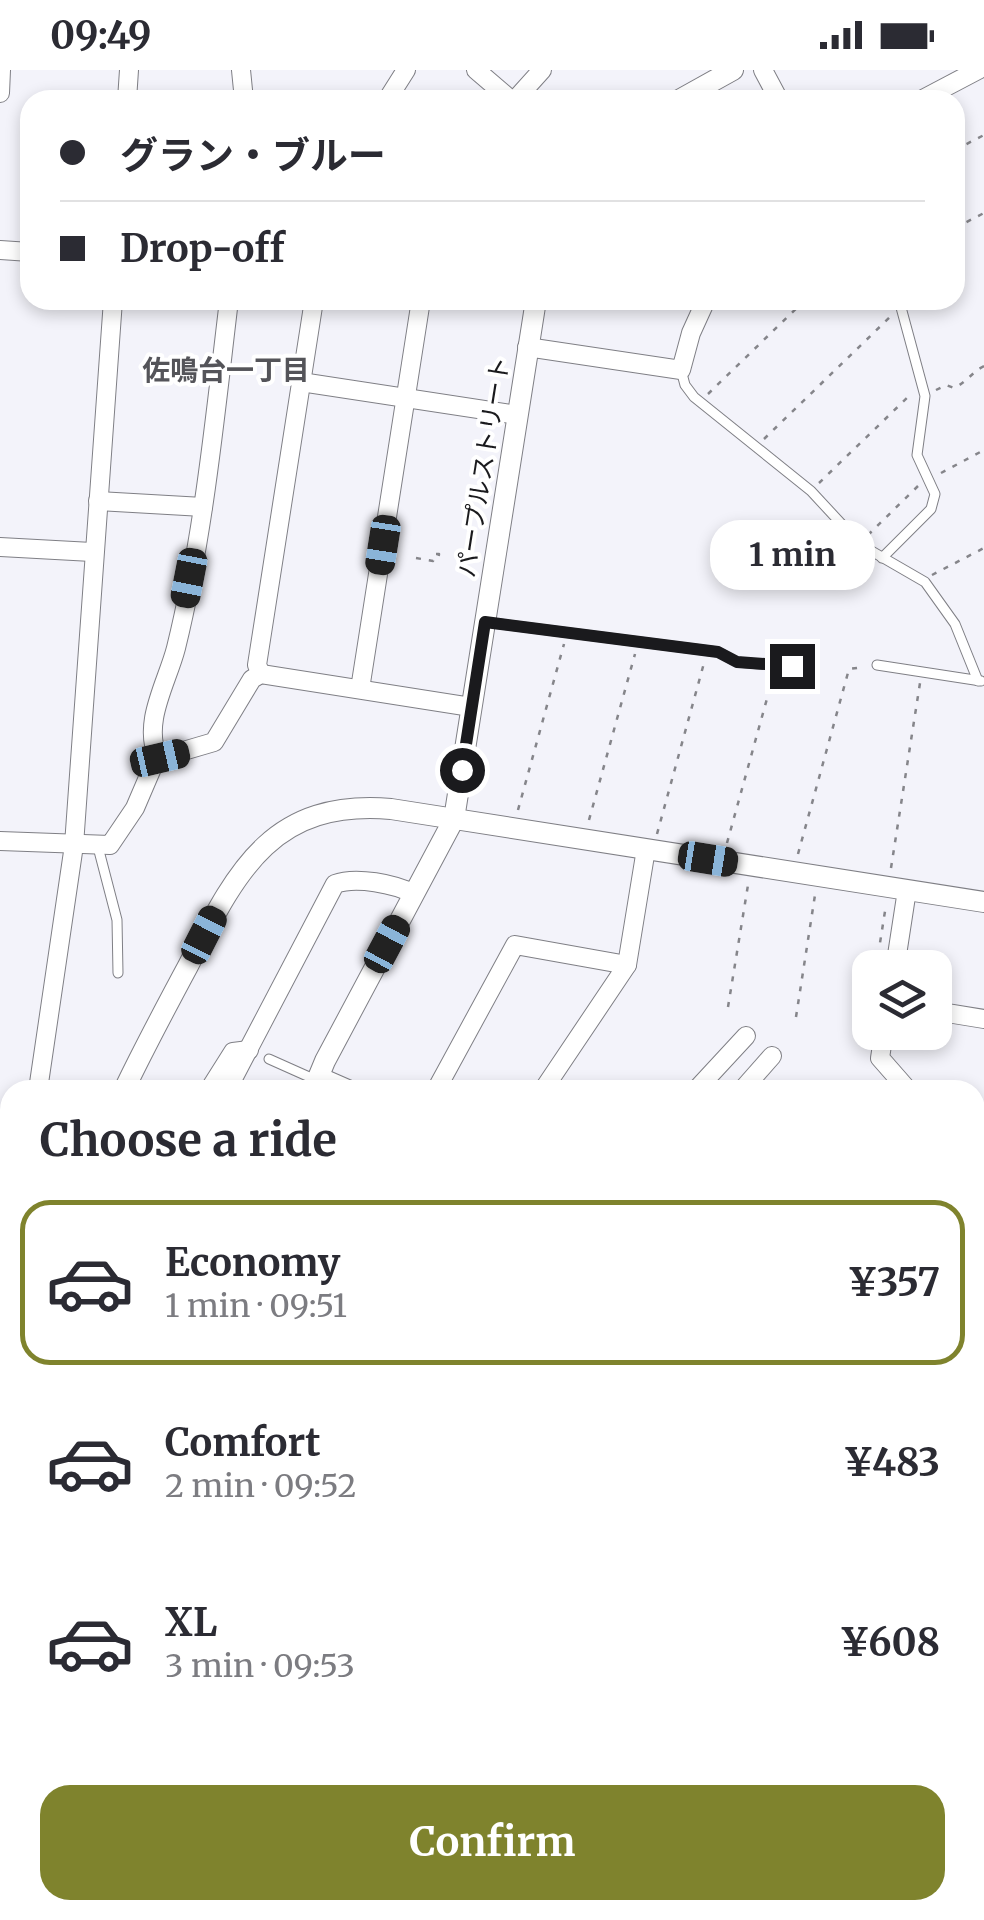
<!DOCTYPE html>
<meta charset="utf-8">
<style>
body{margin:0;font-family:Merriweather,"Noto Sans JP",serif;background:#f2f2f3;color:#2b2b33;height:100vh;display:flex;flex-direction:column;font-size:38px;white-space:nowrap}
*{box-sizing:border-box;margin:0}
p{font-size:32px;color:#7c7c81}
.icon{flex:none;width:55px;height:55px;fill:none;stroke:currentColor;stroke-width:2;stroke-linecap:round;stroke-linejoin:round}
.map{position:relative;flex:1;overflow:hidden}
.sheet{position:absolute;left:0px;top:1010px;width:985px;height:840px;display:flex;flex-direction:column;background:#fff;border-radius:30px 30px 0 0;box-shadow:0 5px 15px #0003}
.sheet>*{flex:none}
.hud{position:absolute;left:20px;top:20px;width:945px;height:220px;border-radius:30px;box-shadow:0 5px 15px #0003;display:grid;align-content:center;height:220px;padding:0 40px;background:#fff}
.controls{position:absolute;left:852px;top:880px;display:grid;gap:20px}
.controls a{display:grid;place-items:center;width:100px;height:100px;border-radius:20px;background:#fff;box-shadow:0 5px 15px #0003;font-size:50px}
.end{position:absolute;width:45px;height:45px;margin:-22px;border:12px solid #1a1a1d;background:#fff;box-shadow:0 0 0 5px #fff}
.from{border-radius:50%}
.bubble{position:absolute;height:70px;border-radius:30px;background:#fff;box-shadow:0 5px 15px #0003;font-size:32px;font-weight:700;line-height:70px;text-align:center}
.car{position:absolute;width:30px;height:60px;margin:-30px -15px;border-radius:12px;box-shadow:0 0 8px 2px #0007;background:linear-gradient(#222 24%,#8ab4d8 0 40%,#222 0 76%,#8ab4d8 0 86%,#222 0)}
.hud b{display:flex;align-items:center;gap:35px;height:95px;font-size:38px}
.hud b+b{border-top:2px solid #e1e1e2}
.hud i{width:25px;height:25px;background:#2b2b33}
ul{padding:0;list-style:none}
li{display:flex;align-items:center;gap:30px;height:165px;margin:0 20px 15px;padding:0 20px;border:5px solid transparent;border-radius:30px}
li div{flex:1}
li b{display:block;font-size:38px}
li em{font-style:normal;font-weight:700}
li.current{border-color:#7f832d}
li>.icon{width:90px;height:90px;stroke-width:1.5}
h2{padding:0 40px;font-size:45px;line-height:120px}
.cta{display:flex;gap:20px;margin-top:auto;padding:20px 40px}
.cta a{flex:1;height:115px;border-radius:30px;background:#7f832d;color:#fff;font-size:40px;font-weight:700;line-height:115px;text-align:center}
.status{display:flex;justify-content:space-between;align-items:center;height:70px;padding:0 50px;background:#fff;direction:ltr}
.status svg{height:28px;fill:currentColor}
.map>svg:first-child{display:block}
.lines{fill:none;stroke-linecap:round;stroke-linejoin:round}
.service-casing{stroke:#7f7f85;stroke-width:11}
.minor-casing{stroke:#7f7f85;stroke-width:20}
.tertiary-casing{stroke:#7f7f85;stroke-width:22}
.path{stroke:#85858a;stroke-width:2.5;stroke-dasharray:5 8;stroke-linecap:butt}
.service{stroke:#fff;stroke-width:9}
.minor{stroke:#fff;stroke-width:18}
.tertiary{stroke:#fff;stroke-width:20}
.route{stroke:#1a1a1d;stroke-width:12}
.labels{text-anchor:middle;stroke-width:8;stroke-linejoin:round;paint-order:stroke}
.street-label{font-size:25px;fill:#1a1a1d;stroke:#fff}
.neighbourhood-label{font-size:28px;font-weight:bold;fill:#545459;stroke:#fff}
</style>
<div class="status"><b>09:49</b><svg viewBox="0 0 49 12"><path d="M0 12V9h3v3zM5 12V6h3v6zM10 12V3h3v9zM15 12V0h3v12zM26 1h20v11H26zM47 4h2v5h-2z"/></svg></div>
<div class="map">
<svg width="984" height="1850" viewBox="0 0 984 1850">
<rect width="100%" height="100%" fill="#f3f3fa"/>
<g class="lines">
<defs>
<g id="service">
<path d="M681,300L685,315L694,327L811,421L861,475L925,512L955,554L978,611"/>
<path d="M882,488L931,439L935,424L917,385L925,326L899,230"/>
<path d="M485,552L718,582L737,592L792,597"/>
<path d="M877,595L981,611"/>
<path d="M98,777L117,850L118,903"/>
<path d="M269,989L316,1010"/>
<path d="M975,1200L984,1206"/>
</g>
<g id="minor">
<path d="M241,0L244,30"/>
<path d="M476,0L511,30"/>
<path d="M763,0L779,30"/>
<path d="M0,23L1,0"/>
<path d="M127,30L129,0"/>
<path d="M387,30L406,0"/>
<path d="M515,30L542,0"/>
<path d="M921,30L978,0"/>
<path d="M0,180L30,182"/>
<path d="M527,277L681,300L691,263L706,230"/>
<path d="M301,312L517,345"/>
<path d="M98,431L203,437"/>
<path d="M0,477L92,482"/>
<path d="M261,604L257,595L314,230"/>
<path d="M360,619L421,230"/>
<path d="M158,688C142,652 167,613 176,578C204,464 215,346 229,230"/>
<path d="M0,771L110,775L135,738L156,689L214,672L252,609L261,604L471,637"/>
<path d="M895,898L907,820"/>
<path d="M935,941L984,949"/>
<path d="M884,962L880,988L908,1020"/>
<path d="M318,1006L350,1020"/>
<path d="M38,1020L74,775L113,230"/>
<path d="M209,1020L233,982L249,980"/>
<path d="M227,1020L335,814C356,806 395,814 414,824"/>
<path d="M436,1020L515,875L627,895"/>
<path d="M543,1020L627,895L646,779"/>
<path d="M696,1020L746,966"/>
<path d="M742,1020L772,986"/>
<path d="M975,1060L984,1050"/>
<path d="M0,1066L10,1068"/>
<path d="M10,1216L6,1246L10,1256"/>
<path d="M984,1234L976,1282L984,1375"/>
<path d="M0,1302L10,1298"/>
<path d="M0,1417L10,1407"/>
<path d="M975,1449L984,1448"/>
<path d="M975,1763L980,1759"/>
<path d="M524,1840L534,1850"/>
<path d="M161,1850L170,1840"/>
<path d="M242,1850L252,1840"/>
<path d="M396,1850L405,1840"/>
<path d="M548,1850L557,1840"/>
<path d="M704,1850L713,1840"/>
<path d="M858,1850L875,1840L876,1850"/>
</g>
<g id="tertiary">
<path d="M679,30L733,0"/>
<path d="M124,1020C144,978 166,937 188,896C236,803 270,729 391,739L984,832"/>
<path d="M313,1020L325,991L454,749L536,230"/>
<path d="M0,1276L10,1266"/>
<path d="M204,1840L215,1850"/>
<path d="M63,1850L66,1840"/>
<path d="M86,1850L95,1840"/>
</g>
</defs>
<!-- service casing -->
<use href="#service" class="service-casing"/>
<!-- minor casing -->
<use href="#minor" class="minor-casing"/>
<!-- tertiary casing -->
<use href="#tertiary" class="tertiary-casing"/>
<!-- path -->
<g class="path">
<path d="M955,80L984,65"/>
<path d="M955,158L984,143"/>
<path d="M936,320L946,315L954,318C967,312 972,302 984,296"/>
<path d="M708,324L805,230"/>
<path d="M764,369L891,246"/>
<path d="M941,403L984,380"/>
<path d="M819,413L910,325"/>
<path d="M868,465L919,415"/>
<path d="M436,484H439L438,490"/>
<path d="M416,488L433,491L434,484"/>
<path d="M932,505L984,478"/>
<path d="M518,740L564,574"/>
<path d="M589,750L635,584"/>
<path d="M657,764L704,593"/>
<path d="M727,773L773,607"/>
<path d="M798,784L849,599L864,597"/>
<path d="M891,798L920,613"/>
<path d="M876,898L886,835"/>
<path d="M728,937L748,815"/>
<path d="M796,947L815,825"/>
<path d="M866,958L870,936"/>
</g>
<!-- service -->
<use href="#service" class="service"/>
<!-- minor -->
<use href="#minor" class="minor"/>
<!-- tertiary -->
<use href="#tertiary" class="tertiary"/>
</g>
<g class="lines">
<!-- route -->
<path class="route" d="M462,700L485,552L718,582L737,592L792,596"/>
</g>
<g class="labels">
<!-- street labels -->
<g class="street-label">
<text transform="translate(483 397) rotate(-81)" y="9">パープルストリート</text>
</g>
<!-- neighbourhood labels -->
<g class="neighbourhood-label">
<text x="226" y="310">佐鳴台一丁目</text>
</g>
</g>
</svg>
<div class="controls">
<a><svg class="icon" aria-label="layers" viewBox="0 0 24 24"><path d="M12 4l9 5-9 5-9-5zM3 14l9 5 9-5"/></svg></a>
</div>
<i class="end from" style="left:462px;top:700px"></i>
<i class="end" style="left:792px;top:596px"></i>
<div class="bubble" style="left:710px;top:450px;width:165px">1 min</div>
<i class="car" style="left:383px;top:475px;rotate:189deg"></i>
<i class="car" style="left:189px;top:508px;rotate:191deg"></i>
<i class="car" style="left:160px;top:688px;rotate:77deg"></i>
<i class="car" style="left:708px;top:789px;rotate:99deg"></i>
<i class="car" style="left:204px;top:865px;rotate:27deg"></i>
<i class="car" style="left:387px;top:874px;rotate:28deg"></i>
<div class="hud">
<b><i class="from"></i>グラン・ブルー</b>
<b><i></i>Drop-off</b>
</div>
<section class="sheet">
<h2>Choose a ride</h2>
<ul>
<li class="current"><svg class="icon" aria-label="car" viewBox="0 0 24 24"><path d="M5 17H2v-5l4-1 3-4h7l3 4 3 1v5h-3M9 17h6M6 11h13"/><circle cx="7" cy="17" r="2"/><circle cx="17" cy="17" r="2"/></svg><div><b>Economy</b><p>1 min · 09:51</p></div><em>¥357</em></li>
<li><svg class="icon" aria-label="car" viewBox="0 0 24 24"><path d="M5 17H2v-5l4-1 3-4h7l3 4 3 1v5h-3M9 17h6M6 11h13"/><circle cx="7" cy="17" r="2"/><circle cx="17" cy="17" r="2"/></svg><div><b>Comfort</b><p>2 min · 09:52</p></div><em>¥483</em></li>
<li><svg class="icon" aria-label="car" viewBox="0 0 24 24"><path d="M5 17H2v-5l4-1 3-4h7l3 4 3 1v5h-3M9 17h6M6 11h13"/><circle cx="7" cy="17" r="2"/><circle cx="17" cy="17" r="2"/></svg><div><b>XL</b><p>3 min · 09:53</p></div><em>¥608</em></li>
</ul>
<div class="cta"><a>Confirm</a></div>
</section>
</div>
